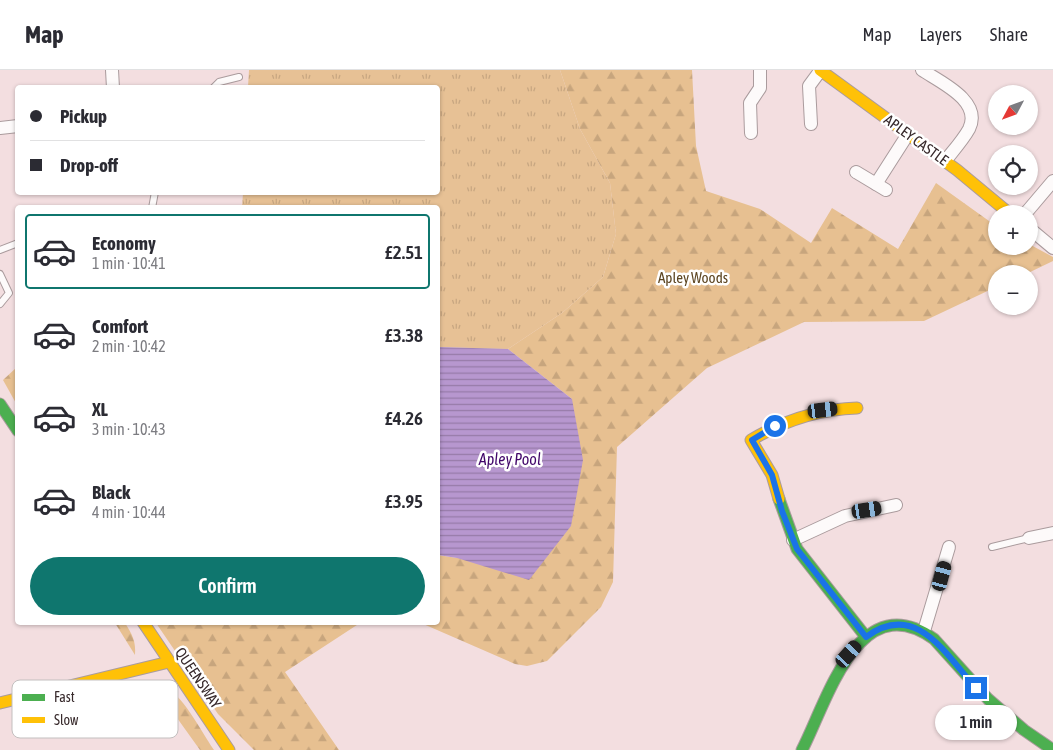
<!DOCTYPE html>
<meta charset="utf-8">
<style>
body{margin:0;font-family:"Asap Condensed",sans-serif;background:#f2f2f3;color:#2b2b33;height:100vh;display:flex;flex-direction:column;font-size:19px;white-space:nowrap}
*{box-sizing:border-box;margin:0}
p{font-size:16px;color:#7c7c81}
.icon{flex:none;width:28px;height:28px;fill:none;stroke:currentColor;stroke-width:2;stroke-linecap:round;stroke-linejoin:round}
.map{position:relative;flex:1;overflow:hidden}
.drawer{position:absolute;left:15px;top:135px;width:425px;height:420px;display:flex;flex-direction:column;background:#fff;border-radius:5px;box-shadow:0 1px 4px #0004}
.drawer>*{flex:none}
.top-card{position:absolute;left:15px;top:15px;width:425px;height:110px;border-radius:5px;box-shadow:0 1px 4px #0004;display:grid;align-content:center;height:110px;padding:0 15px;background:#fff}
.needle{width:32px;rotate:229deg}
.controls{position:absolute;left:988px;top:15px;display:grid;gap:10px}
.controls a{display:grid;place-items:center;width:50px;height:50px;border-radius:50%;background:#fff;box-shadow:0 1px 4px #0004;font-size:25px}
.end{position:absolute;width:22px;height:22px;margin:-11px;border:6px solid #1a73e8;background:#fff;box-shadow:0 0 0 2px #fff}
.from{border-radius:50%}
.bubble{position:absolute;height:35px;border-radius:18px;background:#fff;box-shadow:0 1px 4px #0004;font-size:16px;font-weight:600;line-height:35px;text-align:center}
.car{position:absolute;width:15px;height:30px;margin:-15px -8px;border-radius:6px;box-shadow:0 0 4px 1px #0007;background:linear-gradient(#222 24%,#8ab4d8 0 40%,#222 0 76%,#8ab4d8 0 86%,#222 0)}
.top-card b{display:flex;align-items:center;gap:18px;height:48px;font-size:19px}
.top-card b+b{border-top:1px solid #e1e1e2}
.top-card i{width:12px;height:12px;background:#2b2b33}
ul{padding:9px 0 0;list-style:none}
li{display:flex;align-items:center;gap:15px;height:75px;margin:0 10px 8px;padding:0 5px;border:2px solid transparent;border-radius:5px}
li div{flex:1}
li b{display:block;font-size:19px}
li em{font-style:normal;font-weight:600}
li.current{border-color:#0f766e}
li>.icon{width:45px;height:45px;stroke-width:1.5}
.button{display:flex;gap:10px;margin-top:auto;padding:10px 15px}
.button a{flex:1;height:58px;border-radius:30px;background:#0f766e;color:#fff;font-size:20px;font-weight:600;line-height:58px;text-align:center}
header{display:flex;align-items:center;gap:30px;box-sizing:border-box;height:70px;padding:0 25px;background:#fff;border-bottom:1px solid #e1e1e2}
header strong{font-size:24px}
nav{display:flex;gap:28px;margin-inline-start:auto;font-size:18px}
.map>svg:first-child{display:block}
.grass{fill:url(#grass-tufts)}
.forest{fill:url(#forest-firs)}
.water{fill:url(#water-rules)}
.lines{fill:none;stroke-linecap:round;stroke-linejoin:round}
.lane-casing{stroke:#aa9b9d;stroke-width:8}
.street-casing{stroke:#aa9b9d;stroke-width:14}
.fast-casing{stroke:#aa9b9d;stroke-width:13}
.slow-casing{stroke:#aa9b9d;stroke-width:13}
.lane{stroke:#fdfafa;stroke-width:6}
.street{stroke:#fdfafa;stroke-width:12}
.fast{stroke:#4caf50;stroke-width:11}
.slow{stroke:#ffc107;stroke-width:11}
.route{stroke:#1a73e8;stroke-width:6}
.labels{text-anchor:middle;stroke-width:5;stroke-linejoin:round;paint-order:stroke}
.street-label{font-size:15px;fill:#37292b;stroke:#fff}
.park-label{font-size:15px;fill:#5d4622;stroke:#fff}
.water-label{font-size:16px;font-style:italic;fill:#400569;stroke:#fff}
.key{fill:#fff;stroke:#c3bfbf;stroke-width:1}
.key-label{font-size:14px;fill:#37292b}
</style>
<header>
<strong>Map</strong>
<nav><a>Map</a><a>Layers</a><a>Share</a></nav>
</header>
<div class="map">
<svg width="1053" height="680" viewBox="0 0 1053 680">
<defs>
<pattern id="grass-tufts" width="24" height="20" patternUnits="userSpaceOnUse" patternTransform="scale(1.25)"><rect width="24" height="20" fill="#e7c195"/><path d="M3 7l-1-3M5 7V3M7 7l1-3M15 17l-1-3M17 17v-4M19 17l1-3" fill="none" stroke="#c7a681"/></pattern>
<pattern id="forest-firs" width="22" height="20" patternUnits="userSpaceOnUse" patternTransform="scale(1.25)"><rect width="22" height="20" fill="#e7c091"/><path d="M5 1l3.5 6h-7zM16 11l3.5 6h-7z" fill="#c7a57d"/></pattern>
<pattern id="water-rules" width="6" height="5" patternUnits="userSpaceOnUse" patternTransform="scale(1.25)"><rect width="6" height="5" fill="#b797cf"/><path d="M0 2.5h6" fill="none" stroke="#967ba8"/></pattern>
</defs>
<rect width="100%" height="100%" fill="#f3dee0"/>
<!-- grass -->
<path class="grass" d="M249,0H560L580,59L610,113L616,164L603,207L562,243L508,279L438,277V138H242L243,123L438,122V18L248,17Z"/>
<!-- forest -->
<g class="forest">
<path d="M560,0H692L696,76L706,121L760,139L811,173L832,138L898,179L936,113L996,156V176H1029V174L1053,187V191L1026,204H996V217L924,251L804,252L707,298L617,377L613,512L601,537L547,591L527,596L515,594L421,553L438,552V485L457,488L572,329L508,279L562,243L603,207L616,164L610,113L580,59Z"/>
<path d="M17,297V335L3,310Z"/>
<path d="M115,553H125C132,564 136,571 135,585Z"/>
<path d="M156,553H360L285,602L339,680H254L218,644Z"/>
<path d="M160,612C184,626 199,658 214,680H200L152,613Z"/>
</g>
<!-- water -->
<path class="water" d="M438,277L508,279L572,329L583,390L571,456L529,510L457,488L438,485Z"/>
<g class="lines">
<defs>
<g id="lane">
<path d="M213,18L219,12L239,7"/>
<path d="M152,138L155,122"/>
<path d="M0,180L18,173"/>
<path d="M0,204L9,223L0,234"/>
<path d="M992,477L1029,468"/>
</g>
<g id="street">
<path d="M112,0L113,18"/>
<path d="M922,0C940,12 983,31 969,59C963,70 953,81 945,91"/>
<path d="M811,54L809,16L820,1"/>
<path d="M0,58L18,56"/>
<path d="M751,63L750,33L760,18V0"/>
<path d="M856,102L886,120"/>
<path d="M876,114L908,64"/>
<path d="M1025,144L1053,111"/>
<path d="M1029,158L1053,178"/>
<path d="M1029,468L1053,463"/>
<path d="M793,470L845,446L896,435"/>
<path d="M924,561L949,477"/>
</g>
<g id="fast">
<path d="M0,334L18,361"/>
<path d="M779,429L797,479L866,567"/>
<path d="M802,680C827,632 858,515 934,569L988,629L1024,660L1053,680"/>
</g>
<g id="slow">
<path d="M820,0L957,100L1010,144"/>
<path d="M779,429L772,405L751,370C785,350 818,339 857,338"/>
<path d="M143,552L229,680"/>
<path d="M0,633L169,592"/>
</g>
</defs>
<!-- lane casing -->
<use href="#lane" class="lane-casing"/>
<!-- street casing -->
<use href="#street" class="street-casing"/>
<!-- fast casing -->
<use href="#fast" class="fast-casing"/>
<!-- slow casing -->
<use href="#slow" class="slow-casing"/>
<!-- lane -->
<use href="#lane" class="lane"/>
<!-- street -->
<use href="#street" class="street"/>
<!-- fast -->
<use href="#fast" class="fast"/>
<!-- slow -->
<use href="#slow" class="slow"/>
</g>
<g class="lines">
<!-- route -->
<path class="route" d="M775,356L752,370L772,405L782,441L797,479L866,567C917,529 947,587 976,618"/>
</g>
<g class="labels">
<!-- street labels -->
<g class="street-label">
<text transform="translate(916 70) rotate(36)" y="5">APLEY CASTLE</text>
<text transform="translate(198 608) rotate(56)" y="5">QUEENSWAY</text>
</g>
<!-- park labels -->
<g class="park-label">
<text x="693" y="213">Apley Woods</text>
</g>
<!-- water labels -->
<g class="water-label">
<text x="510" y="395">Apley Pool</text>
</g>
</g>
<!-- legend -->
<rect x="12" y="610" width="166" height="58" rx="8" class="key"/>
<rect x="22" y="624" width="23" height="7" fill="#4caf50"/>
<rect x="22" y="647" width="23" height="6" fill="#ffc107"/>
<g class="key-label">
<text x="54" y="632">Fast</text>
<text x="54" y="655">Slow</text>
</g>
</svg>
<div class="controls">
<a><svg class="needle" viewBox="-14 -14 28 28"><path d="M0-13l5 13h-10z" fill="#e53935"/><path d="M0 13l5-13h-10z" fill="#7c7c81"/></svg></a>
<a><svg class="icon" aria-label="locate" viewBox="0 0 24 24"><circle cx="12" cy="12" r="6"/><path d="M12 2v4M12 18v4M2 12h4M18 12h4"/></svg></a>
<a>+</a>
<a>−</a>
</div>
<i class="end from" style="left:775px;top:356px"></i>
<i class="end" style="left:976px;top:618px"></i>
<div class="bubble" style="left:935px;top:635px;width:82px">1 min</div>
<i class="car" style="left:823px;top:340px;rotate:83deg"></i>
<i class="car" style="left:867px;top:440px;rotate:81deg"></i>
<i class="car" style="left:942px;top:506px;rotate:15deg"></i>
<i class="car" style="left:849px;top:584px;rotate:42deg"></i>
<div class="top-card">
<b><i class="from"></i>Pickup</b>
<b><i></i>Drop-off</b>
</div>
<section class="drawer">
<ul>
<li class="current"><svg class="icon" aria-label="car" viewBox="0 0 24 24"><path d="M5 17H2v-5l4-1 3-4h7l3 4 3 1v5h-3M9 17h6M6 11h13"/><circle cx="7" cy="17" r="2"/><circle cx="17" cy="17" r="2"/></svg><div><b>Economy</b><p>1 min · 10:41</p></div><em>£2.51</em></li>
<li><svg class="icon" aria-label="car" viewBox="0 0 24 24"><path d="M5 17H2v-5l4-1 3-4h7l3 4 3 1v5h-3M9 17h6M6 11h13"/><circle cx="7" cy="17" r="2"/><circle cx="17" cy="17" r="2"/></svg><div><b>Comfort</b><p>2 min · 10:42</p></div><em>£3.38</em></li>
<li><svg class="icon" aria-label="car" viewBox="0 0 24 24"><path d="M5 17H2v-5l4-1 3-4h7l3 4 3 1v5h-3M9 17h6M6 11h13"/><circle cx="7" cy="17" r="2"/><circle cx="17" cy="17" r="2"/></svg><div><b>XL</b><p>3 min · 10:43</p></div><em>£4.26</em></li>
<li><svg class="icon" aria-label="car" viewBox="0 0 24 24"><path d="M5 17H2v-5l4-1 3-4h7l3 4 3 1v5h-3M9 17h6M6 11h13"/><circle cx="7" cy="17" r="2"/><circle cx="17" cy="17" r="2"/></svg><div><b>Black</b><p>4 min · 10:44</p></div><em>£3.95</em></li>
</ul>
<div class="button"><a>Confirm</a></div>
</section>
</div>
